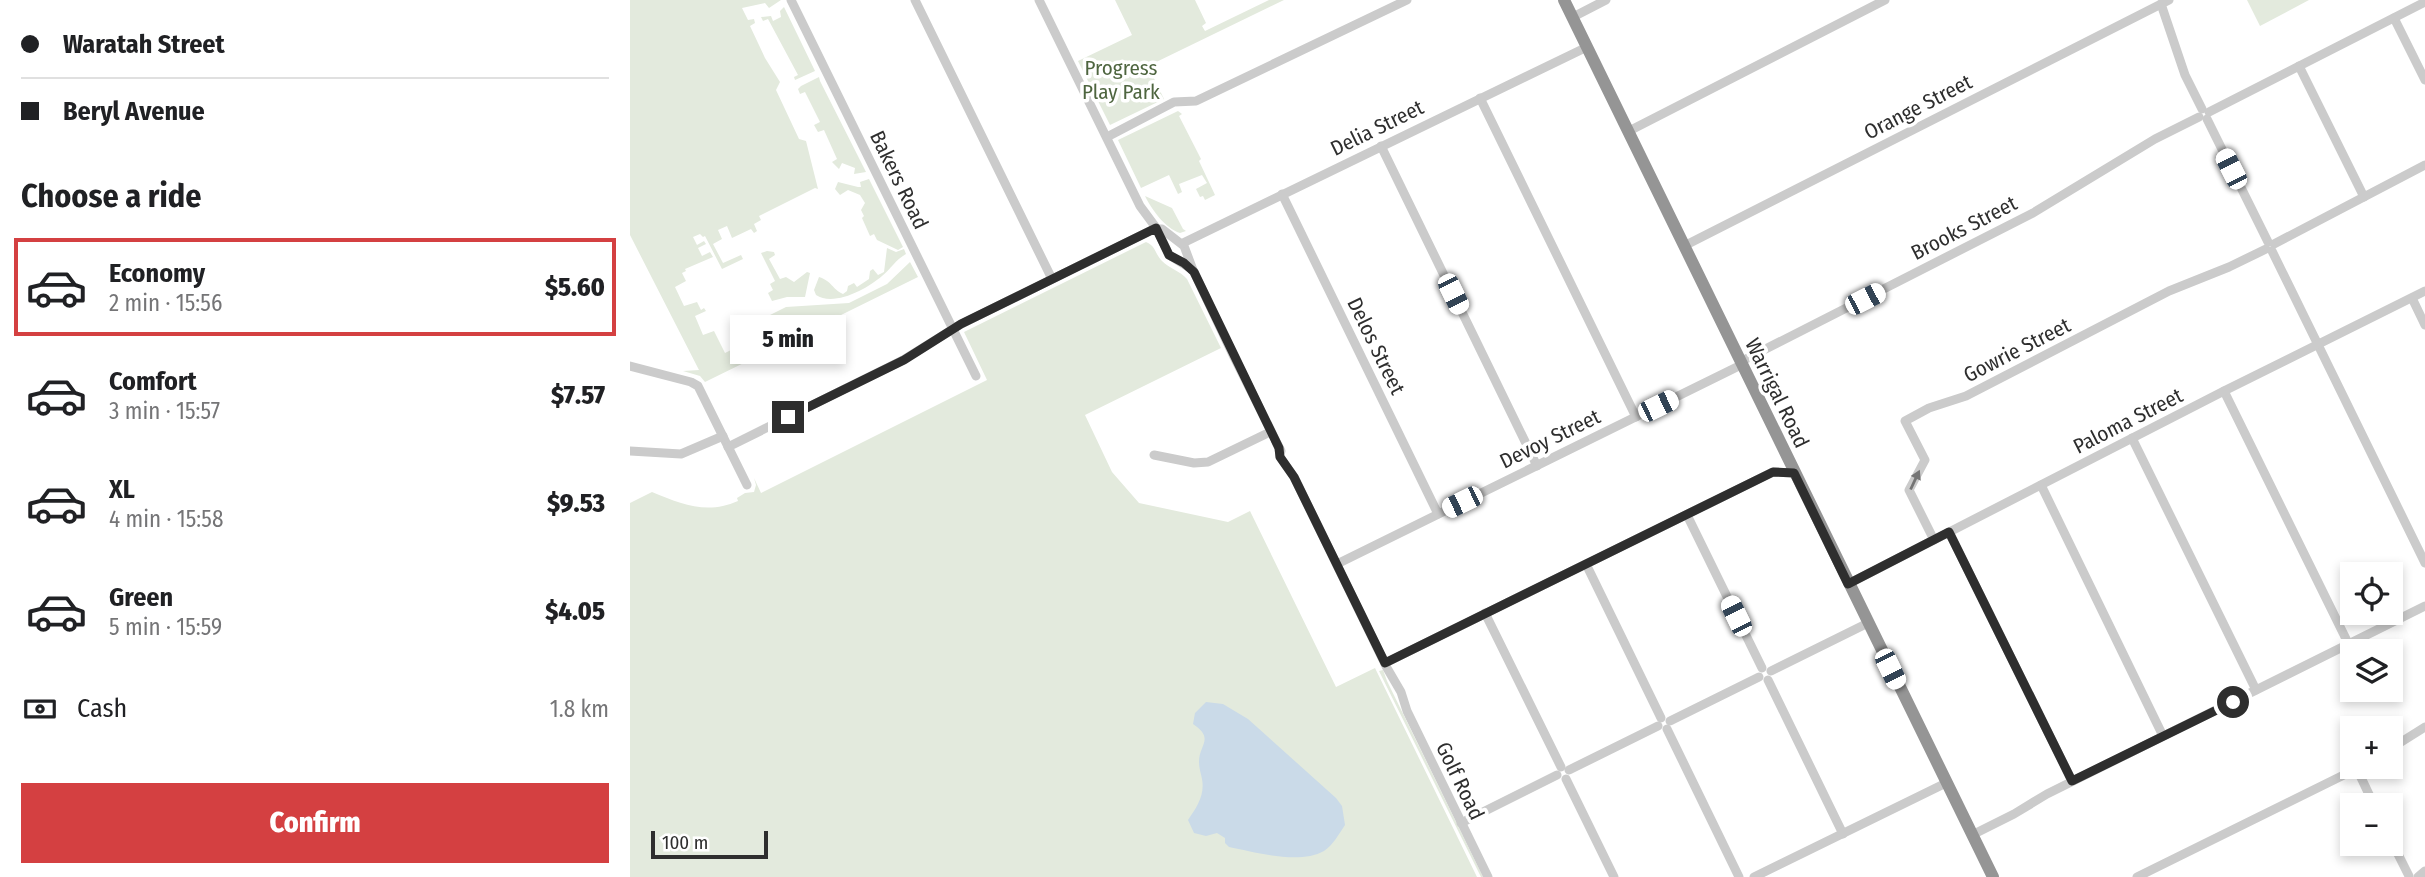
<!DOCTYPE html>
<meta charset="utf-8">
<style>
body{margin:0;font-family:"Fira Sans Condensed",sans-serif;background:#f6f6f6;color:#202124;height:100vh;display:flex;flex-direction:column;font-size:26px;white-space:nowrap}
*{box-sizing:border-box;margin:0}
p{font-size:23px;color:#757577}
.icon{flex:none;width:38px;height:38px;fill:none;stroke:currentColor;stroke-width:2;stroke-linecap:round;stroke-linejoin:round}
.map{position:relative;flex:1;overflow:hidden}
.details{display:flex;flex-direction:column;background:#fff;width:630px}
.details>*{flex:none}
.banner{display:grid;align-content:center;height:154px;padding:0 21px;background:#fff}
.controls{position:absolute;left:1710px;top:562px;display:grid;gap:14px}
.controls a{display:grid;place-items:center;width:63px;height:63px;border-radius:0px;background:#fff;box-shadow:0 4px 10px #0003;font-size:35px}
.scale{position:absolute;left:21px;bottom:18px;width:117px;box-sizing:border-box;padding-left:7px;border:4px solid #2e2e2e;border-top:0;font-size:19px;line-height:24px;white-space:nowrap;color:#2e2e2e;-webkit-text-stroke:5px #fff;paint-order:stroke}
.end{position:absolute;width:32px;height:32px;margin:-16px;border:9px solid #2e2e2e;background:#fff;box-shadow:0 0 0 4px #fff}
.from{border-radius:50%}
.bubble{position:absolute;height:49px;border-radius:0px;background:#fff;box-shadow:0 4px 10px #0003;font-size:23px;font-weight:800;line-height:49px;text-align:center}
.car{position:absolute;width:21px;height:42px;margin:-21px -10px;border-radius:9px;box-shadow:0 0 5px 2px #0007;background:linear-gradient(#fff 24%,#345 0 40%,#fff 0 76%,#345 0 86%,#fff 0)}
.banner b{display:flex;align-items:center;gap:24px;height:66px;font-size:26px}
.banner b+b{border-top:2px solid #e0e0e0}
.banner i{width:18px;height:18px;background:#202124}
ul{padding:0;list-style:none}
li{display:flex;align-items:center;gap:21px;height:98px;margin:0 14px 10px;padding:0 7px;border:4px solid transparent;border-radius:0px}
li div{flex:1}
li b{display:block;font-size:26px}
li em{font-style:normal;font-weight:800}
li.selected{border-color:#d44041}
li>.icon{width:63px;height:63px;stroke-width:1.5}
h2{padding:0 21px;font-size:32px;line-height:84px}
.pay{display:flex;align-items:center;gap:18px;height:77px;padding:0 21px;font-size:26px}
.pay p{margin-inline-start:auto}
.action{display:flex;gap:14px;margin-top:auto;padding:14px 21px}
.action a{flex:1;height:80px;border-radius:0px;background:#d44041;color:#fff;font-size:28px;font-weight:800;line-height:80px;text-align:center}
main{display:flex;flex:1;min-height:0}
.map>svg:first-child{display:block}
.green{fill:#e3eadd}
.water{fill:#cadae8}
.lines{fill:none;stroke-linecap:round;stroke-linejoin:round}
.minor{stroke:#cbcbcb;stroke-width:9}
.highway{stroke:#959595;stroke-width:12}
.oneway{fill:#757575}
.route{stroke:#2e2e2e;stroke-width:9}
.labels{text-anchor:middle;stroke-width:7;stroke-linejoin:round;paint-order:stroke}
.park-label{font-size:21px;fill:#4e653f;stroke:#fff}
.street-label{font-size:21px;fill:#2e2e2e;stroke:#fff}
</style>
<main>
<section class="details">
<div class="banner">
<b><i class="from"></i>Waratah Street</b>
<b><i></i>Beryl Avenue</b>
</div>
<h2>Choose a ride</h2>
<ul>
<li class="selected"><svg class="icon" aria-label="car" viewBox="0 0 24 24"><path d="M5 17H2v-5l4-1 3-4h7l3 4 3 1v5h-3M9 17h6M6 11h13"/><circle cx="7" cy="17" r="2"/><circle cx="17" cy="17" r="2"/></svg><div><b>Economy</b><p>2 min · 15:56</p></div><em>$5.60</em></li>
<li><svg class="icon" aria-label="car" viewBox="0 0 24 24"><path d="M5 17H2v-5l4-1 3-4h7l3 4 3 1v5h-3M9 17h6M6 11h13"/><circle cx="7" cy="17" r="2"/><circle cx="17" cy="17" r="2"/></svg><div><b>Comfort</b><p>3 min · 15:57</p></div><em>$7.57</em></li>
<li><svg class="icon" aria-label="car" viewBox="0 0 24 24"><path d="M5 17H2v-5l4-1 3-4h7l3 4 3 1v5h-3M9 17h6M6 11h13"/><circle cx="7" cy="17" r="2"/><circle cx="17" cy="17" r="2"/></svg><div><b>XL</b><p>4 min · 15:58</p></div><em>$9.53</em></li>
<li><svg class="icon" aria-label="car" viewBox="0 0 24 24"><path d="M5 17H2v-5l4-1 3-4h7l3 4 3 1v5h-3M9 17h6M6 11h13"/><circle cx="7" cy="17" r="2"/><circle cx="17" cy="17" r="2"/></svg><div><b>Green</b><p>5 min · 15:59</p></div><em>$4.05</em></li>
</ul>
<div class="pay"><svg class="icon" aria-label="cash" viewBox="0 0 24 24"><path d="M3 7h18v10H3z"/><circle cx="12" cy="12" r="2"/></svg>Cash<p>1.8 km</p></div>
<div class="action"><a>Confirm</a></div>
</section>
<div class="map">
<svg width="1795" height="877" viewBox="0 0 1795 877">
<rect width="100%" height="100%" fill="#fff"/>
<!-- green -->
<g class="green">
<path d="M0,0H151L139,8L135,3L112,8L118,20L124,19L125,23L120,26L135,58L150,82L146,90L169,139L176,141L188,189L185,188L129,216L131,220L124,224L127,231L124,233L121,229L102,238L97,226L88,230L92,239L83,244L93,263L111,255L113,259L92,269L75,236L73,237L70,234L63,237L67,245L74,241L76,244L68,248L72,256L80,252L83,257L55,269L56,271L52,273L56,281L45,287L54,306L67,302L71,310L74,308L76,311L65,316L73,335L84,331L95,353L117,342L122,351L144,340L140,332L142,330L136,317L156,307L219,303L257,284L280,262L288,277L75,382L70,376L53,371L69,370L0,235Z"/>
<path d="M485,0H565L576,23L572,26L575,31L639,0H654L518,66L534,99L480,125L448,61L502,35Z"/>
<path d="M1617,0H1679L1630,26Z"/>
<path d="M154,7L185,71L165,80L164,77L168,75L138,19L133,21L131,17L141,16L143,21L151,17L150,11Z"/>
<path d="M189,77L190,81L236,172L224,174L225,168L212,163L209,169L202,162L207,159L194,130L188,132L184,125L190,122L175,92L170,94L168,89L171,86Z"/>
<path d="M548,111L552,114L549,116L571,159L569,161L585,195L575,200L573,196L570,197L566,189L577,183L572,175L549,184L552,192L548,194L539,175L511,188L488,140Z"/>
<path d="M239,179L273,247L268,250L247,240L244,234L240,236L232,218L234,216L231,210L235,203L230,195L218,190L210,195L205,189L208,182L228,187H231L230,182Z"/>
<path d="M515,196L542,208L553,229L556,231L550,233C535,228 522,210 515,196Z"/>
<path d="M516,242C526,246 525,254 532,261C539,268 550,271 557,279L591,348L455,415L482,472L509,503L598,522L620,511L706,687L745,668L847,877H0V503L22,492C51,504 77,515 108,501L107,498L115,493L124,492L126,485L124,478L131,493L357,380L334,332Z"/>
<path d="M257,248L266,252L274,249L276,254C265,260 261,269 252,276C237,289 204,307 186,295L184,290L189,277C202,281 202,289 213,294L217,291L218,286L224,283L227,287L239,279L240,271L243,269L248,275L254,272Z"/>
<path d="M137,251L144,252L145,255L139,259L150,279L156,277L164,282L177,272L180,273L175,297H157L142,301L138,293L143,290L140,284L145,281L131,253Z"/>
<path d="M753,670L757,681L853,877H851L749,671Z"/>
</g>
<!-- water -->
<path class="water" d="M576,702L593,704L618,719L706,798L712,806L715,825C709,834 703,845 694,851C669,865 625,852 599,847L595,843V838L587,833L576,836L564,833L558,820C567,807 575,795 572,779C571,774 569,768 569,762C569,744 585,739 563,724L565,713Z"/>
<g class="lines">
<!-- minor -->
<g class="minor">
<path d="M161,0L346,376"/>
<path d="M285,0L422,279"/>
<path d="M409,0L510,206L527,229L539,255L563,270"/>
<path d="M1531,4L1555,75L1572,109"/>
<path d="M943,17L976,0"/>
<path d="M1764,18L1795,80"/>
<path d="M1669,66L1734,197"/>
<path d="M850,98L1006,417"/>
<path d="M1579,112L1795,2"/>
<path d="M1577,119L1638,242"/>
<path d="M999,131L1255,0"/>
<path d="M477,137L544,102L566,101L777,0"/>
<path d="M751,146L907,466"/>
<path d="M652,194L808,514"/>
<path d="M527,229H532L554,246L563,270L604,357L651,451"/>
<path d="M553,243L957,47"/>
<path d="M1644,244L1795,165"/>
<path d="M1054,246L1539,0"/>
<path d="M1642,251L1795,563"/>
<path d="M1782,298L1795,325"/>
<path d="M1110,362L1403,213L1525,139L1569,117"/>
<path d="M0,366L61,382L68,386L117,485"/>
<path d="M1594,391L1719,645"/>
<path d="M1502,438L1626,690"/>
<path d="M98,447L273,360L331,324L526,228"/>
<path d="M649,448L650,457L664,477L757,668L771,692L777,711L858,877"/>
<path d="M0,451L51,454L93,436"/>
<path d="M524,455L564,463L578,462L640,432"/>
<path d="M1411,485L1533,736"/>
<path d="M1057,515L1132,668"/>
<path d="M1319,532L1442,781"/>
<path d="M1304,540L1279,490L1295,460L1275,421L1299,408L1336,396L1539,291L1599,267L1636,249"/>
<path d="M707,564L1111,365"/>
<path d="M956,564L1031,718"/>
<path d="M1218,584L1594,391L1795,291"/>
<path d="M855,613L931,767"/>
<path d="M755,663L1143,472L1164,473"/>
<path d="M1141,671L1238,623"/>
<path d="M1138,680L1213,834"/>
<path d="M1040,721L1129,677"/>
<path d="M1037,729L1109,877"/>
<path d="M1760,749L1795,727"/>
<path d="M1727,769L1744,805"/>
<path d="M939,770L1028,726"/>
<path d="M936,779L984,877"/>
<path d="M831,823L927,775"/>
<path d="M1342,835L1384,814L1417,794L1795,606"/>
<path d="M1760,838L1779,876"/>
<path d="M1124,877L1316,783"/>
<path d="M1507,877L1732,766"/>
<path d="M1788,877L1795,871"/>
</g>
<!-- highway -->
<path class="highway" d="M934,0L1363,877"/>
</g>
<!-- one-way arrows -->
<defs><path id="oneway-solid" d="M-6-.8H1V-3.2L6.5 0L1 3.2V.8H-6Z" transform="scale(1.75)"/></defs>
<use class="oneway" href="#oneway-solid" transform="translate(1285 480) rotate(-65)"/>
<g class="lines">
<!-- route -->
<path class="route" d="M158,417L274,360L331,324L526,228L539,255L554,263L564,272L649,448L650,457L664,477L755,663L1143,472L1164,473L1218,584L1319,532L1442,781L1603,702"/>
</g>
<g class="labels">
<!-- park labels -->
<g class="park-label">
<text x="491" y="75">Progress<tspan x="491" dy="24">Play Park</tspan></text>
</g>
<!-- street labels -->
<g class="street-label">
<text transform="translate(1288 107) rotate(-27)" y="7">Orange Street</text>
<text transform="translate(747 128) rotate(-26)" y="7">Delia Street</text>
<text transform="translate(269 180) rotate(64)" y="7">Bakers Road</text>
<text transform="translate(1334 228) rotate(-27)" y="7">Brooks Street</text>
<text transform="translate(746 346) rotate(64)" y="7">Delos Street</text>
<text transform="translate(1387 350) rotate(-27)" y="7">Gowrie Street</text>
<text transform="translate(1147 393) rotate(64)" y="7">Warrigal Road</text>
<text transform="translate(1498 421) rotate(-27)" y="7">Paloma Street</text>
<text transform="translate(920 439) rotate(-26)" y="7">Devoy Street</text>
<text transform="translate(830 781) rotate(64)" y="7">Golf Road</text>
</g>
</g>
</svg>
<div class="controls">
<a><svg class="icon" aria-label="locate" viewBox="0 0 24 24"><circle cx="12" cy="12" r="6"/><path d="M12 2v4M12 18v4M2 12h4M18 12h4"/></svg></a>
<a><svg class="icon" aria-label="layers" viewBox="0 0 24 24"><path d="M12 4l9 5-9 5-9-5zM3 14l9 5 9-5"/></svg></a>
<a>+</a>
<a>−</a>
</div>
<div class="scale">100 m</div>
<i class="end from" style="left:1603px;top:702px"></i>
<i class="end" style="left:158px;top:417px"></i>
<div class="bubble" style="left:100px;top:315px;width:116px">5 min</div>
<i class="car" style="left:1601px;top:169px;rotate:333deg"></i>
<i class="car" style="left:823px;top:294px;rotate:154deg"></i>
<i class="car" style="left:1235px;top:299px;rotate:63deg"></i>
<i class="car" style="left:1028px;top:406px;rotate:64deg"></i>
<i class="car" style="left:832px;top:502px;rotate:244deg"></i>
<i class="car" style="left:1106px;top:616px;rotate:334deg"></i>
<i class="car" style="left:1260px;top:669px;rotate:154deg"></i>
</div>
</main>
